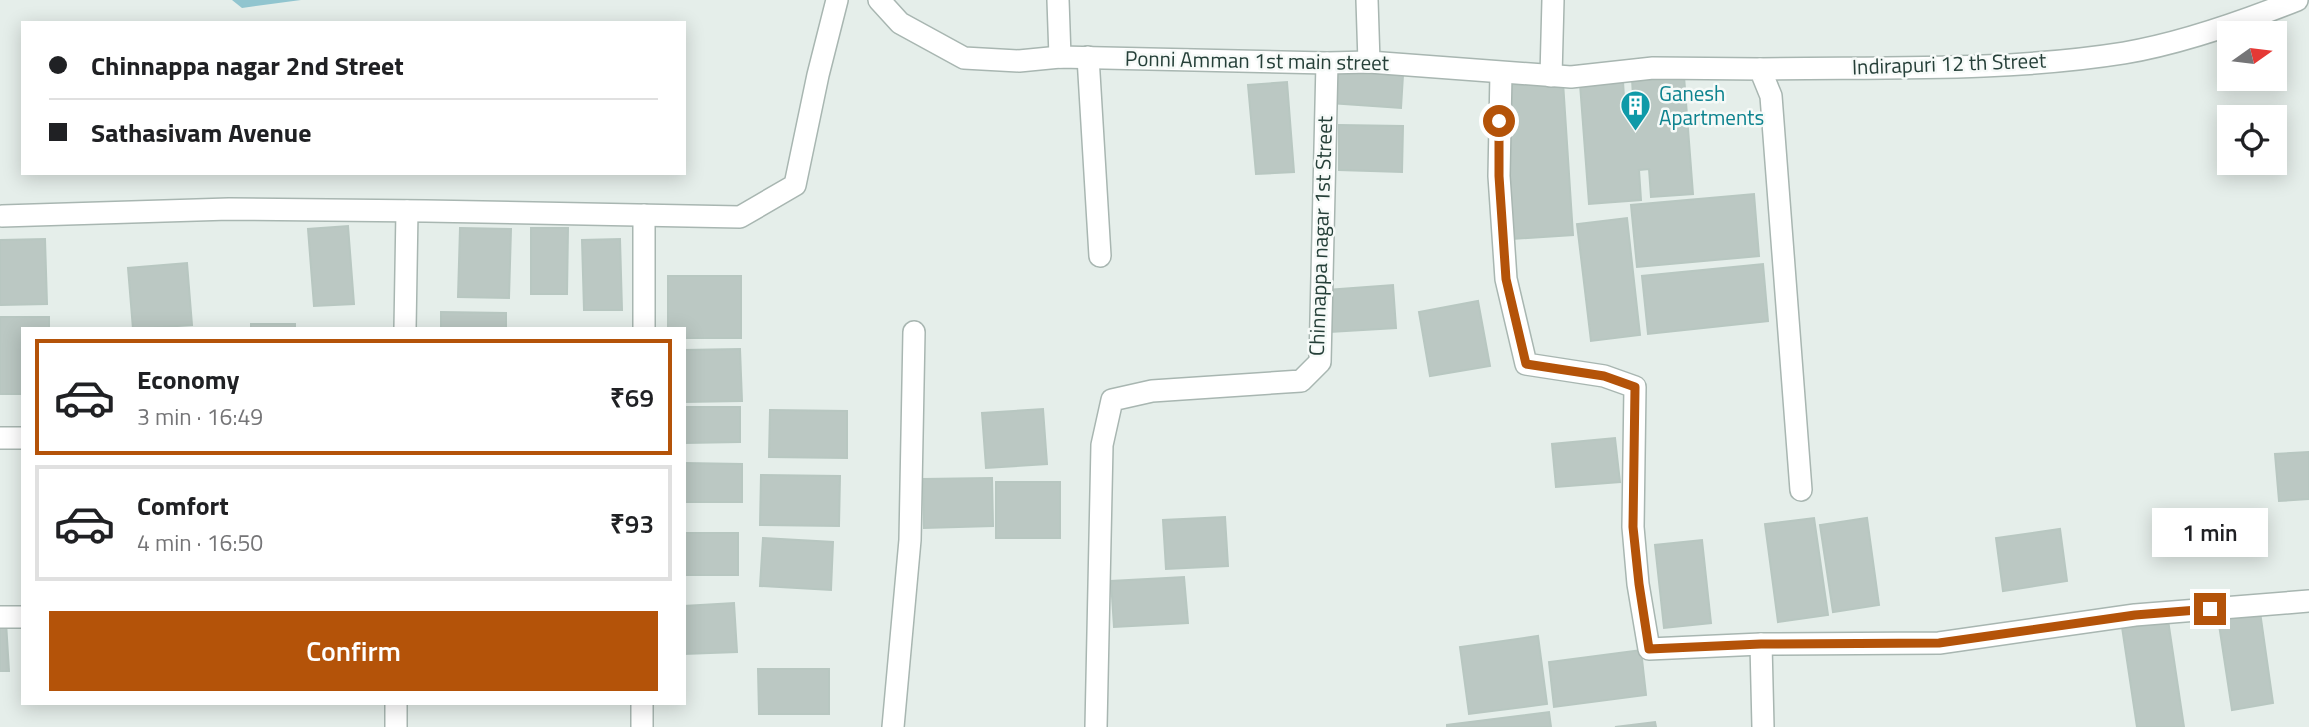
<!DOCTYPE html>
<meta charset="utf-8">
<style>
body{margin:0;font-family:"Titillium Web",sans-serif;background:#f6f6f6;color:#202124;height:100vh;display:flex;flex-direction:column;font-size:26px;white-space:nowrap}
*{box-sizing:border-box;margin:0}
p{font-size:23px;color:#757577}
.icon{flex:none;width:38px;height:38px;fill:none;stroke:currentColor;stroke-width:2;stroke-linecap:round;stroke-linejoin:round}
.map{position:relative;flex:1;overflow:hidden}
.drawer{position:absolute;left:21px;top:327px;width:665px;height:378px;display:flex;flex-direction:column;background:#fff;border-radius:0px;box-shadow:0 4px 18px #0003}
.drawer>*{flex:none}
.banner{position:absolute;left:21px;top:21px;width:665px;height:154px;border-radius:0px;box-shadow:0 4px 18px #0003;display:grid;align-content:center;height:154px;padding:0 28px;background:#fff}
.needle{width:46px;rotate:76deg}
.buttons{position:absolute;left:2217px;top:21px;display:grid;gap:14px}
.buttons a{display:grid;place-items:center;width:70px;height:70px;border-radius:0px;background:#fff;box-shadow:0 4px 18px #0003;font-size:35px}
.end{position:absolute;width:32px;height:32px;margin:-16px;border:9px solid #b45309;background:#fff;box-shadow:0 0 0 4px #fff}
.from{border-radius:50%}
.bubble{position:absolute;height:49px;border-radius:0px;background:#fff;box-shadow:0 4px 18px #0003;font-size:23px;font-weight:600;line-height:49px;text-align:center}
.banner b{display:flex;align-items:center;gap:24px;height:66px;font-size:26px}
.banner b+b{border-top:2px solid #e0e0e0}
.banner i{width:18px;height:18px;background:#202124}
ul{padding:12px 0 0;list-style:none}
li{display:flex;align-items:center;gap:21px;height:116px;margin:0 14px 10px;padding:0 14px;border:4px solid #e0e0e0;border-radius:0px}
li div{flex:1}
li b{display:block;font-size:26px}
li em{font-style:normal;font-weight:600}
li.selected{border-color:#b45309}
li>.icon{width:63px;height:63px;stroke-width:1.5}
.cta{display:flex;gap:14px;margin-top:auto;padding:14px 28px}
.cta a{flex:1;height:80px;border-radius:0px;background:#b45309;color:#fff;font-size:28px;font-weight:600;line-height:80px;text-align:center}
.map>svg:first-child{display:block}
.water{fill:#91c5cf}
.building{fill:#bbc8c3;stroke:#b8c7c1;stroke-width:2}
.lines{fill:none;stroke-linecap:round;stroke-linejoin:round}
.minor-casing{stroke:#a8b6b1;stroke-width:24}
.minor{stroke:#fff;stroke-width:21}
.route{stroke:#b45309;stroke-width:9}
.labels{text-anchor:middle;stroke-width:5;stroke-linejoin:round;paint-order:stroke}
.street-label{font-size:21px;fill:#253f38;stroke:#f6faf8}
.culture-label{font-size:21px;fill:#0d838f;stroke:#f6faf8;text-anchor:start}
</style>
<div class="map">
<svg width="2309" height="727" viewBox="0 0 2309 727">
<rect width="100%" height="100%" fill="#e5eeea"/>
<!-- water -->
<path class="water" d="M232,0H301L242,8Z"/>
<!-- building -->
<g class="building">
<path d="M1332,70L1403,75L1401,108L1330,103Z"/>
<path d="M1684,76L1693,194L1651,197L1649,169L1639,170L1641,200L1589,204L1580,84L1623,81L1624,98L1633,97L1632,79Z"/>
<path d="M1287,82L1294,172L1256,174L1248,85Z"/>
<path d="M1563,82L1573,235L1512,239L1502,86Z"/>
<path d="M1339,125L1403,126L1402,172L1339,170Z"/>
<path d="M1754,194L1759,256L1637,267L1631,205Z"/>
<path d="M1627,218L1640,335L1591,341L1577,224Z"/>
<path d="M348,226L354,304L314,306L308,229Z"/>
<path d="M460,228L511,229L509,298L458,297Z"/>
<path d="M531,228H568L567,294H531Z"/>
<path d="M45,239L47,304L0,305V240Z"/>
<path d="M620,239L622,310H584L582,240Z"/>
<path d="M187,263L192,325L133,329L128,268Z"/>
<path d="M1763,264L1768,321L1648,334L1642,276Z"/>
<path d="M668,276H741V338H684V329H668Z"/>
<path d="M1393,285L1396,328L1330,332L1327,290Z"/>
<path d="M1478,301L1490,366L1430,376L1419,312Z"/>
<path d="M441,312L506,313V329H441Z"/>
<path d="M0,317H49V329H23V394H0Z"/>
<rect x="251" y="324" width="44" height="5"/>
<path d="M740,349L742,401L684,402V350Z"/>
<path d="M685,407H740V442L685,443Z"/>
<path d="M1043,409L1047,464L986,468L982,413Z"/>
<path d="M770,410L847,411V458L769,457Z"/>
<path d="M1615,438L1620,482L1556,487L1552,444Z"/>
<path d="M2309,452V499L2279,501L2275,454Z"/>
<path d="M684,463L742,464V502H684Z"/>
<path d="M761,475L840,476L839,526L760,525Z"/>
<path d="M992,478L993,526L924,528L923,479Z"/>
<rect x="996" y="482" width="64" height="56"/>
<path d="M1225,517L1228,566L1166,569L1163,520Z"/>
<path d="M1814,518L1828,615L1778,622L1765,524Z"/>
<path d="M1867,518L1879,605L1833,612L1820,525Z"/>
<path d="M2060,529L2067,581L2003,591L1996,538Z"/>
<rect x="684" y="533" width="54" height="42"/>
<path d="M763,538L833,542L831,590L760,586Z"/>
<path d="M1702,540L1711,623L1664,628L1655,545Z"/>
<path d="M1184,577L1188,623L1114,627L1111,581Z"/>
<path d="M734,603L737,652L684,654V606Z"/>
<path d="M2260,612L2273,703L2232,710L2218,618Z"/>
<path d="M2168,620L2184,727H2137L2122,627Z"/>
<path d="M6,622L9,671H0V623Z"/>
<path d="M1538,636L1547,704L1469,714L1460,647Z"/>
<path d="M1641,650L1646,695L1554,707L1549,662Z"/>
<path d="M758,669H829V714H759Z"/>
<path d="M1549,712L1551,727H1447V725Z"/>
<path d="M1655,722L1656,727H1615Z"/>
</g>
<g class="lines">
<defs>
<g id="minor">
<path d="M879,0L900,23L964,58L1019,61L1060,57L1327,63L1369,62L1571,77L1653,68L1760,69L1771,96L1801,490"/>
<path d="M1058,0L1060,57"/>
<path d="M1367,0L1369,62"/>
<path d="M1088,57L1100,256"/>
<path d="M1760,69C1881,67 2004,72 2124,53C2183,43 2242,22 2297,0"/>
<path d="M1501,73L1499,176L1506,279L1526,364L1604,376L1635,387L1633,527L1638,584L1649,649L1761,644L1939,643L2135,615L2309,601"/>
<path d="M1551,76L1553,0"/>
<path d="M2,216L229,209L426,211L740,217L795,185L818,75L837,0"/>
<path d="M405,329L407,211"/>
<path d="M644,329V215"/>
<path d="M0,438H23"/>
<path d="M0,617H23"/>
<path d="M1761,644L1763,727"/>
<path d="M396,727V704"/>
<path d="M642,727V704"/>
<path d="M893,727L910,540L914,332"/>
<path d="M1096,727L1102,445L1112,400L1152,391L1301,381L1320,362L1327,63"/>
</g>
</defs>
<!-- minor casing -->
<use href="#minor" class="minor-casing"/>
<!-- minor -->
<use href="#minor" class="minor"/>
</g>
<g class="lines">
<!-- route -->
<path class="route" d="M1499,121V176L1506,279L1526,364L1604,376L1635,387L1633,527L1639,584L1649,649L1761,644L1939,643L2135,615L2210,609"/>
</g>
<!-- icons -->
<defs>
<symbol id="building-pin" viewBox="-11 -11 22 30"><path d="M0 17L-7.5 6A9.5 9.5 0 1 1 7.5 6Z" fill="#0f9aa8" stroke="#f6faf8"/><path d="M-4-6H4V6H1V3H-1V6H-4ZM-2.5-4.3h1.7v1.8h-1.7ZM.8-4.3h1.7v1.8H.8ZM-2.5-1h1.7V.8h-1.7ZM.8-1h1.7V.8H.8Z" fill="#fff"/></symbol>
</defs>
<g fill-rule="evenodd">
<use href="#building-pin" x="1618" y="88" width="35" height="47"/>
</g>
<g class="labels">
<!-- street labels -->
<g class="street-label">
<text transform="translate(1257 61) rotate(1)" y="7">Ponni Amman 1st main street</text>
<text transform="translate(1949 64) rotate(-2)" y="7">Indirapuri 12 th Street</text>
<text transform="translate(1321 236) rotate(-88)" y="7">Chinnappa nagar 1st Street</text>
</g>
<!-- culture labels -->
<g class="culture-label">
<text x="1659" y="101">Ganesh<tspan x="1659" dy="24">Apartments</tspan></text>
</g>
</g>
</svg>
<div class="buttons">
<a><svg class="needle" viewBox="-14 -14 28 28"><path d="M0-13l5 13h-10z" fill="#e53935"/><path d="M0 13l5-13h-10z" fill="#757577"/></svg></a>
<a><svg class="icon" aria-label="locate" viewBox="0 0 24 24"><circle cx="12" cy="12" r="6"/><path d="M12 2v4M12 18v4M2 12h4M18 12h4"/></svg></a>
</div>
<i class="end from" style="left:1499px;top:121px"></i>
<i class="end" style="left:2210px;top:609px"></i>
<div class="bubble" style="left:2152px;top:508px;width:116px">1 min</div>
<div class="banner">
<b><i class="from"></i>Chinnappa nagar 2nd Street</b>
<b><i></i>Sathasivam Avenue</b>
</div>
<section class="drawer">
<ul>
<li class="selected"><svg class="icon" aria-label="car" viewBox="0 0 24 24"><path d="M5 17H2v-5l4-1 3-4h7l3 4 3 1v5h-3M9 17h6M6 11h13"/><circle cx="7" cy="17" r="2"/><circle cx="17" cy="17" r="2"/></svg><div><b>Economy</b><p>3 min · 16:49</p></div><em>₹69</em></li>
<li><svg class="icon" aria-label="car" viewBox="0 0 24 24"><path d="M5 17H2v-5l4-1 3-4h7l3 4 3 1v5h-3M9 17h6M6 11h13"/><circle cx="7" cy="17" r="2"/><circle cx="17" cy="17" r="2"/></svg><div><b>Comfort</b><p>4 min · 16:50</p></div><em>₹93</em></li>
</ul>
<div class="cta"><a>Confirm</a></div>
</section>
</div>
